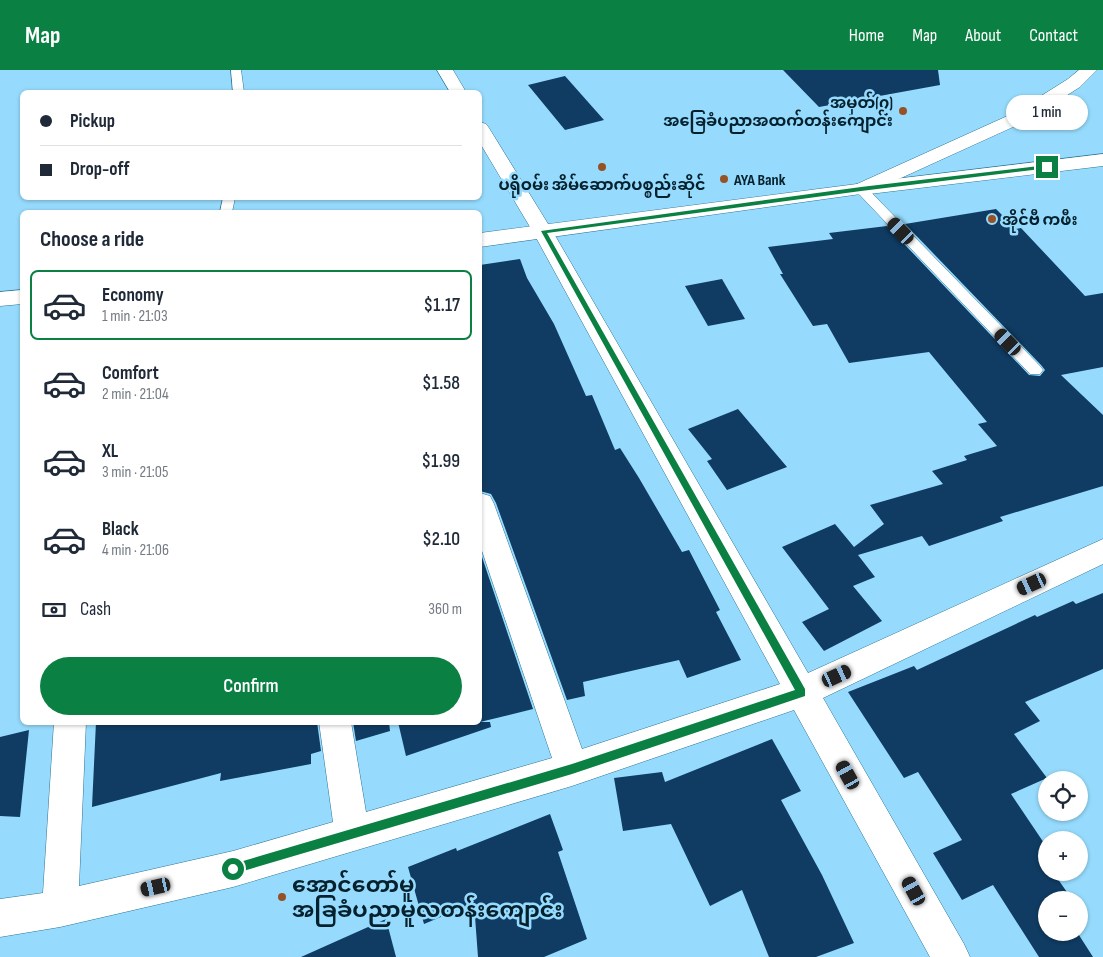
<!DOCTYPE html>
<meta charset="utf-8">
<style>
body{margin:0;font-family:"Sofia Sans Condensed","Noto Sans Myanmar",sans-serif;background:#f2f2f3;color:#1f2937;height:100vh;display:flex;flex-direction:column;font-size:19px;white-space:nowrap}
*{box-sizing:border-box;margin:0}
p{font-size:16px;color:#747a83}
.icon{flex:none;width:28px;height:28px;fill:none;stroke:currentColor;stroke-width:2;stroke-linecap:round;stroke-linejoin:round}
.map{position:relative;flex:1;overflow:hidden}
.panel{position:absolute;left:20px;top:140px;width:462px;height:515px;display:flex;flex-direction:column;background:#fff;border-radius:8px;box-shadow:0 1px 4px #0004}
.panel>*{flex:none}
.top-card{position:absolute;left:20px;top:20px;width:462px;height:110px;border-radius:8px;box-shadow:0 1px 4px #0004;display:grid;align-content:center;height:110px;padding:0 20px;background:#fff}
.buttons{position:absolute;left:1038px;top:701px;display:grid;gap:10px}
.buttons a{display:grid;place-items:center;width:50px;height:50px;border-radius:50%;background:#fff;box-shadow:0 1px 4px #0004;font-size:25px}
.end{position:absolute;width:22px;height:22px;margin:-11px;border:6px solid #0b8043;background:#fff;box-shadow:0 0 0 2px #fff}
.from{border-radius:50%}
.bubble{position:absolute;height:35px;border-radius:18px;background:#fff;box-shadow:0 1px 4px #0004;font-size:16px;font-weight:600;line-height:35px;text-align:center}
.car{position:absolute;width:15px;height:30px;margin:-15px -8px;border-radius:6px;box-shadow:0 0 4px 1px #0007;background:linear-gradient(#222 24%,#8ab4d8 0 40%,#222 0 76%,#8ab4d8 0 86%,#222 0)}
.top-card b{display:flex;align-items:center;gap:18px;height:48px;font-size:19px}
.top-card b+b{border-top:1px solid #e0e1e3}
.top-card i{width:12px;height:12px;background:#1f2937}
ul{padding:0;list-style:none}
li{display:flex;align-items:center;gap:15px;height:70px;margin:0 10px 8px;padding:0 10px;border:2px solid transparent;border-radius:8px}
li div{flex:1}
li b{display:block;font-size:19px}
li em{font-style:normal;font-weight:600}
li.selected{border-color:#0b8043}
li>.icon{width:45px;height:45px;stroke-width:1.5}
h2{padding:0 20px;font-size:22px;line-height:60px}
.pay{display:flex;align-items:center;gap:12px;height:55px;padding:0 20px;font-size:19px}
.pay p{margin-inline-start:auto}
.action{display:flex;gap:10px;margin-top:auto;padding:10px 20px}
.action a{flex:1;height:58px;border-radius:30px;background:#0b8043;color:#fff;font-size:20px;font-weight:600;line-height:58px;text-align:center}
header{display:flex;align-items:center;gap:30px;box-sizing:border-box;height:70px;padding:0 25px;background:#0b8043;color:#fff}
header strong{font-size:24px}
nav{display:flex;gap:28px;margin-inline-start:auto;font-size:18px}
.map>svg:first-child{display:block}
.building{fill:#103b62}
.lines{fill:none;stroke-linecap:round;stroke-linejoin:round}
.lane-casing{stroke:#2e7492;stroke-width:1}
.street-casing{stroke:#2e7492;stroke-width:1}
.secondary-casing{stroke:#2e7492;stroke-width:1}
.primary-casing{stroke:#2e7492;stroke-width:1}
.lane{fill:#fff;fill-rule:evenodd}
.street{fill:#fff;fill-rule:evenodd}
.secondary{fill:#fff;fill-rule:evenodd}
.primary{fill:#fff;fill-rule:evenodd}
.route{fill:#0b8043}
.poi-dot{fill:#965125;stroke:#96dbfd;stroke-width:2}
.labels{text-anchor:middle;stroke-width:5;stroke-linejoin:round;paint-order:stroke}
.far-poi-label{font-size:16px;font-weight:bold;fill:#04212d;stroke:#96dbfd;text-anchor:start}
.near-poi-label{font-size:22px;font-weight:bold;fill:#04212d;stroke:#96dbfd;text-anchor:start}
</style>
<header>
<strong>Map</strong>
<nav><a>Home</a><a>Map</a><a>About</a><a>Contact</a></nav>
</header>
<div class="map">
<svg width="1103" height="887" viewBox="0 0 1103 887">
<rect width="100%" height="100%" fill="#96dbfd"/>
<!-- building -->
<g class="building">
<path d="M783,0H938L940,15L819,37Z"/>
<path d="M565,6L604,50L565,60L528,15Z"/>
<path d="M996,139L1016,159L1021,158L1085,226L1103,223V297L1061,305L1103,345V416L1000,447L1003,451L929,476L922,466L858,485L875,507L853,516L882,551L824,581L802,552L829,539L782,477L835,454L854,477L884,454L870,435L943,414L932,401L967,390L964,386L997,376L978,354L987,352L929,282L849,293L827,254L813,256L780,204H783L768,177L833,169L829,163L887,156L1029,305L1040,306L1045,300L1041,295L905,154Z"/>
<path d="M520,189L527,208L554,254L586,326L592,325L615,380L620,378L639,408L682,482L689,480L720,540L716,542L741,590L687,608L679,590L583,612L585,626L567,630L496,433L491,424L480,421V195Z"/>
<path d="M722,209L745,249L708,256L685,216Z"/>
<path d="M738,339L787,397L727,420L707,391L712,389L688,359Z"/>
<path d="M480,481L533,639L480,652Z"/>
<path d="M1103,523V599L1025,632L1040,651L1014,664L1047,708L1011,724L1046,776V802H1053L1071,828L1046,830V862H1077L1093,887H1039L993,815L962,830L933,783L962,770L918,702L904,708L848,622L914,596L917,600L1035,545L1037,547L1073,531L1076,534Z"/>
<path d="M96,652H317L321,681L311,684V694L220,711L221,703L92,737Z"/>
<path d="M353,652H389L390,661L356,671Z"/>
<path d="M398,652H490L491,657L406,686Z"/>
<path d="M29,660L20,747L0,746V667Z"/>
<path d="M772,669L801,721L781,730L822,805L854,873L816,887H769L742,820L710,836L671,754L623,761L614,708L662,702L665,712Z"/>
<path d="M550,744L563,780L558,782L587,869L544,887H478L474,833L424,854L408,797L456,778L457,781Z"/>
<path d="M386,849L396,887H301Z"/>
</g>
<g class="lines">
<defs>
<g id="lane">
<path d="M231,0H241L244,22H233Z"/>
<path d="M861,115L865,116L1040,296L1043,300L1040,304H1030L857,122L855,119Z"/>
<path d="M223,128H235L232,142H220Z"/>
</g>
<g id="street">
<path d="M437,0H453L466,22H450Z"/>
<path d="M480,52L486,54L489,58L553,162L808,603L1103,469V494L823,628L964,874L970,887H930L794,640L572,716L233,817L60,857L0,867V829L43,823L54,652H86L79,816L233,781L333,752L319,652H351L366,742L552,688L480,475V423L490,426L494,434L582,679L780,614L533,162L480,73Z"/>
</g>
<path id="secondary" d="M1103,84V96L861,125L854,123L851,119L854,115L861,113Z"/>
<g id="primary">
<path d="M1079,0H1097L1080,17L1026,51L868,123L480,177V163L857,114L1014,43L1068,9Z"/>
<path d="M22,220V234L0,236V222Z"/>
</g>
</defs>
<!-- lane casing -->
<use href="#lane" class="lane-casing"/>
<!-- street casing -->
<use href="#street" class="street-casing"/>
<!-- secondary casing -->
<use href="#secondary" class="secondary-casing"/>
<!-- primary casing -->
<use href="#primary" class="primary-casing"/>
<!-- lane -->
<use href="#lane" class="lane"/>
<!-- street -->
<use href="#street" class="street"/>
<!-- secondary -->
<use href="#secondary" class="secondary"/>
<!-- primary -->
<use href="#primary" class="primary"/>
</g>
<!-- route -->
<path class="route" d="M1047,95L1049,98L861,121L547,163L805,619V626L572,704L233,804L229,803V795L233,794L572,694L795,620L541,161L861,117Z"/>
<!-- markers -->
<g class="poi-dot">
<circle cx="903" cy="41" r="5"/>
<circle cx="602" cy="97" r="5"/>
<circle cx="724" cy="109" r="5"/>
<circle cx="992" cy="149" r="5"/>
<circle cx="282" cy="827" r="5"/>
</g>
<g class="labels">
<!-- far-poi labels -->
<g class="far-poi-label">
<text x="893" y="38" text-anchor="end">အမှတ်(၇)<tspan x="893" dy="18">အခြေခံပညာအထက်တန်းကျောင်း</tspan></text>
<text x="734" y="115">AYA Bank</text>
<text x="602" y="120" text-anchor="middle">ပရိုဝမ်း အိမ်ဆောက်ပစ္စည်းဆိုင်</text>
<text x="1002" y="155">အိုင်ဗီ ကဖီး</text>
</g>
<!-- near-poi labels -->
<g class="near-poi-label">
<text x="292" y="822">အောင်တော်မူ<tspan x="292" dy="25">အခြခံပညာမူလတန်းကျောင်း</tspan></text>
</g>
</g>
</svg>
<div class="buttons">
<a><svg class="icon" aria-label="locate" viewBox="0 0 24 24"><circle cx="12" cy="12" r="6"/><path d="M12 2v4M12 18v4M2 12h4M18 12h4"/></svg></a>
<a>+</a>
<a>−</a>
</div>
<i class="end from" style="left:233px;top:799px"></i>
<i class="end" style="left:1047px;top:97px"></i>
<div class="bubble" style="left:1006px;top:25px;width:82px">1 min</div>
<i class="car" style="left:901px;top:161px;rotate:316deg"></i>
<i class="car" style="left:1008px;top:272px;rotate:316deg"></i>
<i class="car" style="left:1032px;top:514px;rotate:245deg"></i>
<i class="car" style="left:837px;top:606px;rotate:65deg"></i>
<i class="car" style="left:848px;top:705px;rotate:331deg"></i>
<i class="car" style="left:156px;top:817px;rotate:257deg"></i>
<i class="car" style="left:914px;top:821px;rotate:331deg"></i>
<div class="top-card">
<b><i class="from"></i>Pickup</b>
<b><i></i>Drop-off</b>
</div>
<section class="panel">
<h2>Choose a ride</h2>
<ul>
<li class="selected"><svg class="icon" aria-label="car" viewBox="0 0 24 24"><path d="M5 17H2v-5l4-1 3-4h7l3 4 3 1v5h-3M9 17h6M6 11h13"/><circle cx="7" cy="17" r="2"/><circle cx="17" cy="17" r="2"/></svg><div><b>Economy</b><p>1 min · 21:03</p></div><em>$1.17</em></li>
<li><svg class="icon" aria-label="car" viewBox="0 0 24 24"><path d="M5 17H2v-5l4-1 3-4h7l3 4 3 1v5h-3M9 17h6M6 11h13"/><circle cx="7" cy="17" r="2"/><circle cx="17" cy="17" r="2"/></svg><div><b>Comfort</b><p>2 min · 21:04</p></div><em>$1.58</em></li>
<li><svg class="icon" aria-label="car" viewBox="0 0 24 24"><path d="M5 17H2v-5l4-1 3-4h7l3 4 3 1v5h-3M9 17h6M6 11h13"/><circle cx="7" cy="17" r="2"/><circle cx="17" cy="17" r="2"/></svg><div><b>XL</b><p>3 min · 21:05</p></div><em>$1.99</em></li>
<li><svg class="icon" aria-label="car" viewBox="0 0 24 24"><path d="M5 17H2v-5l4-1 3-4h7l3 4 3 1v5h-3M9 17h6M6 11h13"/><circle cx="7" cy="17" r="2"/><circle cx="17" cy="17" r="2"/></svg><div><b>Black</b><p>4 min · 21:06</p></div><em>$2.10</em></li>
</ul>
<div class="pay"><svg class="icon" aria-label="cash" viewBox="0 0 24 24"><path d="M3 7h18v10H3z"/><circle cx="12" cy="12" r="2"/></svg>Cash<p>360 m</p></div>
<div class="action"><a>Confirm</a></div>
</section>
</div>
